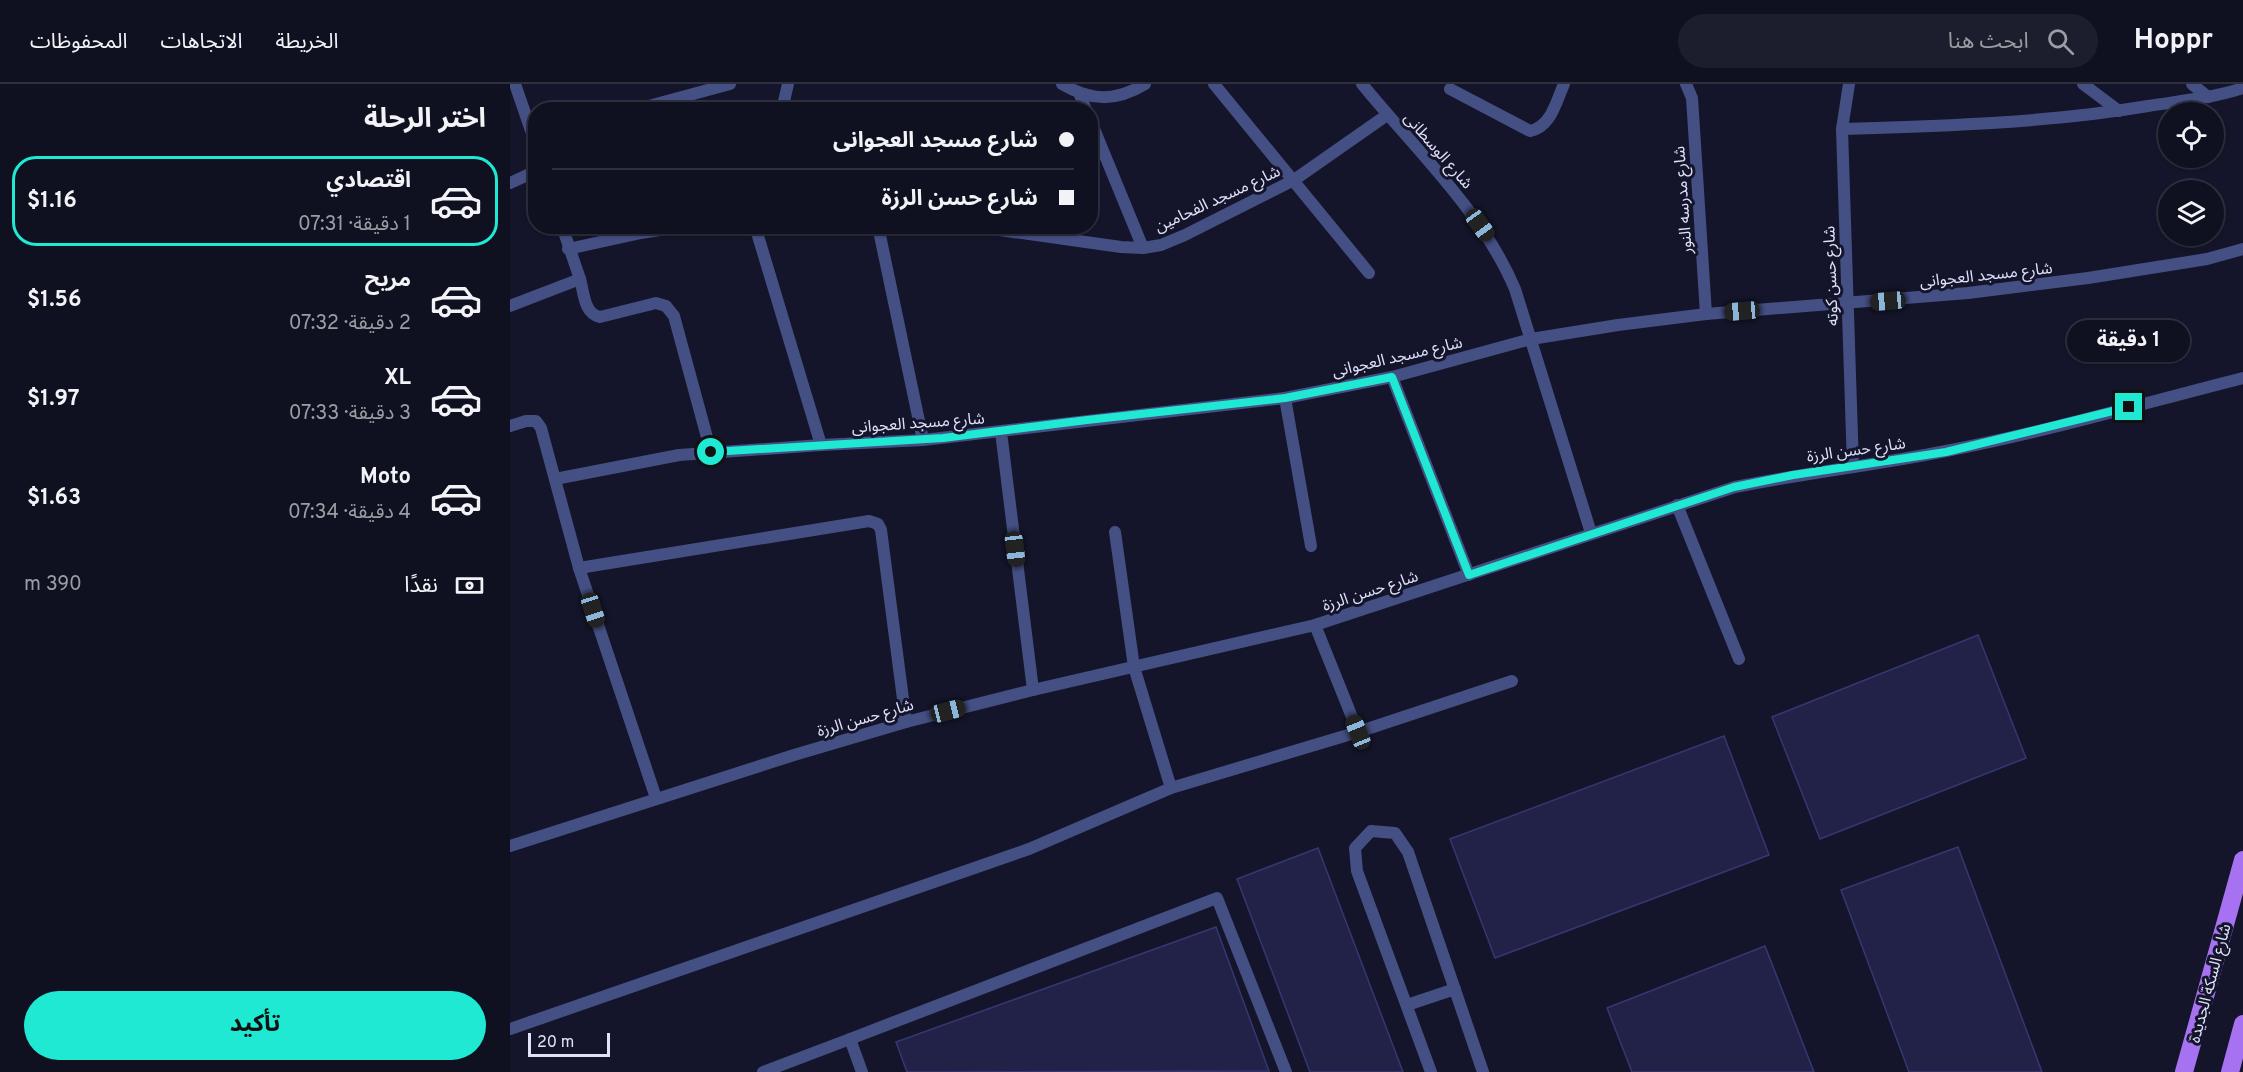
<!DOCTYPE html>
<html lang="ar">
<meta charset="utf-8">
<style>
body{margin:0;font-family:Overpass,"Noto Sans Arabic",sans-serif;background:#1d1e2d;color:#f1f3f6;direction:rtl;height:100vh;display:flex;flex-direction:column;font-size:22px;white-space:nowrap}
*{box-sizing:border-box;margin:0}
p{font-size:20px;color:#9b9da5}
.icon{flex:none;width:33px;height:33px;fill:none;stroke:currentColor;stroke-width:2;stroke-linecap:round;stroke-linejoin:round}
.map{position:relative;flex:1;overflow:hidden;direction:ltr}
.side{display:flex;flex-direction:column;background:#0f1020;width:510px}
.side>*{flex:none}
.guide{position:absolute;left:18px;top:18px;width:570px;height:132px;border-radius:24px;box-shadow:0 2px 4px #0004,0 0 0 2px #2f303e;direction:rtl;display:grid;align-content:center;height:132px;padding:0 24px;background:#0f1020}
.controls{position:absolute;left:1648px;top:18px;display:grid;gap:12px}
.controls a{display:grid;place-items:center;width:66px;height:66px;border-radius:50%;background:#0f1020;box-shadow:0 2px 4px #0004,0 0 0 2px #2f303e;font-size:30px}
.scale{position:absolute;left:18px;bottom:15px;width:82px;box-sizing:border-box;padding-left:6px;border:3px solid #e0e2fc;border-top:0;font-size:16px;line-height:21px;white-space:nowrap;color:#e0e2fc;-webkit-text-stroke:4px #14152a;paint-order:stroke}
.end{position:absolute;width:27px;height:27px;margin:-14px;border:8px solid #1fe8d3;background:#111;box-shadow:0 0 0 3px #111}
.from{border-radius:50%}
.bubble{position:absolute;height:42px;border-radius:21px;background:#0f1020;box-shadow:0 2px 4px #0004,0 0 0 2px #2f303e;font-size:20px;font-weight:700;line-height:42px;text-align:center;direction:rtl}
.car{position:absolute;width:18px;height:36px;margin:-18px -9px;border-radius:8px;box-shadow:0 0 4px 2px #0007;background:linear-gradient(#222 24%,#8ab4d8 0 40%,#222 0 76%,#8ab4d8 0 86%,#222 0)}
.guide b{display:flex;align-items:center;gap:21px;height:57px;font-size:22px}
.guide b+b{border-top:2px solid #2f303e}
.guide i{width:15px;height:15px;background:#f1f3f6}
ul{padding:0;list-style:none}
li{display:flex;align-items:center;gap:18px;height:90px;margin:0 12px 9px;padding:0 12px;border:3px solid transparent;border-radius:24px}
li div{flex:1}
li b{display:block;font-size:22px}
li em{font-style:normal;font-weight:700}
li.active{border-color:#1fe8d3}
li>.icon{width:54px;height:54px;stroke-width:1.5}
h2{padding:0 24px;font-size:27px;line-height:72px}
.pay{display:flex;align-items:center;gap:15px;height:66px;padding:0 24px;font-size:22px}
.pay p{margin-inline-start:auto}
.action{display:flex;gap:12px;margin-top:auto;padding:12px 24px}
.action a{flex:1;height:69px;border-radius:36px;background:#1fe8d3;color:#111;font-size:24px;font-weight:700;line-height:69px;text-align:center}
header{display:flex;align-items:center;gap:36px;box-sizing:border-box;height:84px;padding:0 30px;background:#0f1020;border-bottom:2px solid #2f303e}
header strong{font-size:28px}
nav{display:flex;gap:33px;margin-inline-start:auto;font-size:21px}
.search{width:420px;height:54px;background:#1d1e2d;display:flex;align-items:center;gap:15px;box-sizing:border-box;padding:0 21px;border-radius:33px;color:#9b9da5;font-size:22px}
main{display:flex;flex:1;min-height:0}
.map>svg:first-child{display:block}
.building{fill:#222249;stroke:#363772;stroke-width:1.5}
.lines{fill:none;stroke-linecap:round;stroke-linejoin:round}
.lane{stroke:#444f84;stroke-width:12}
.street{stroke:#444f84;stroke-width:12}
.primary{stroke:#a772f1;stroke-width:18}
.route{stroke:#1fe8d3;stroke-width:8}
.labels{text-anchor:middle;stroke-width:6;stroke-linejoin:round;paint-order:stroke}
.street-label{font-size:16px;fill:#e0e2fc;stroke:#14152a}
</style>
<header>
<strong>Hoppr</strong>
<div class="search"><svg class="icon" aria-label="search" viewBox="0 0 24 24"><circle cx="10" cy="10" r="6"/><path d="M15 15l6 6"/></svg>ابحث هنا</div>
<nav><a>الخريطة</a><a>الاتجاهات</a><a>المحفوظات</a></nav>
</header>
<main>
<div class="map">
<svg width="1733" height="988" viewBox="0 0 1733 988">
<rect width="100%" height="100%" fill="#14152a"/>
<!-- building -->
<g class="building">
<path d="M1468,551L1516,674L1310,755L1262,633Z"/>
<path d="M1214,652L1259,771L985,874L940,755Z"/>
<path d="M1448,763L1532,988H1399L1331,806Z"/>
<path d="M808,764L893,988H800L727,795Z"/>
<path d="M706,843L759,987L397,988L386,958Z"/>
<path d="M1255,862L1304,988H1122L1097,924Z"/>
</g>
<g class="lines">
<!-- lane -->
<g class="lane">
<path d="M897,921L945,905"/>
<path d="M253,988L340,955"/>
<path d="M352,988L340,955L707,814L776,988"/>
<path d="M921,988L847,787L845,764L861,747L885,749L898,768L973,988"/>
</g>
<!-- street -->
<g class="street">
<path d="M5,0L26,61"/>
<path d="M552,0C581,17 605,18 635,0"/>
<path d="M704,0L859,189"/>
<path d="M852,0C905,65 972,127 1005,205L1081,449"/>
<path d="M1176,0L1182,14L1196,230"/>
<path d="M1339,0L1332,45L1343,383"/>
<path d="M1573,0L1609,27"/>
<path d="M1682,0L1698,13"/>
<path d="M940,5L1020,47C1041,43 1046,18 1054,0"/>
<path d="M570,11L576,26"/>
<path d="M124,26L220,0"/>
<path d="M272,26L278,0"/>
<path d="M580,35L633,164"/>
<path d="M1332,45C1434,42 1537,39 1638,22C1670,17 1703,14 1733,4"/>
<path d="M0,99L26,87"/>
<path d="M245,142L311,361"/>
<path d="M368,142L413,356"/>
<path d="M461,142L611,163L633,164L651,161L675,151L784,96L877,31"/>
<path d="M58,165L131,149L175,142"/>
<path d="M70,195C74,209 74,230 90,233L146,219L156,222L164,232L201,368"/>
<path d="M0,222L70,195L52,142"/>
<path d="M882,293L959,491"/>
<path d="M775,314L801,462"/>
<path d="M0,342L16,337H26L31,344L69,484L146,714"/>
<path d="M491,348L523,606"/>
<path d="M45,395L169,371L311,361L413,356L775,314L882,293L1021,255L1108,241L1196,230L1458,209L1578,194L1697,175L1733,165"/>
<path d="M1167,421L1229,575"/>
<path d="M605,448L624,583L661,704"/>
<path d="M69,484L359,437L368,440L371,446L396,638"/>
<path d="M805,541L848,648"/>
<path d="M0,762L284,671L396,638L523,606L805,541L1225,403C1295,389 1366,381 1436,367C1536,348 1634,319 1733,294"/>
<path d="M0,945L519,765L661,704L848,648L1002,597"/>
</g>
<!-- primary -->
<g class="primary">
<path d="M1674,988L1733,776"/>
<path d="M1720,988L1733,940"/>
</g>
</g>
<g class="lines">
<!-- route -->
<path class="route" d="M201,368L433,354L577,336L775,314L882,293L959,491L1224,403L1283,391L1436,368L1619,323"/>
</g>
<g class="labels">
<!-- street labels -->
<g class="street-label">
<text transform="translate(929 66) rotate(49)" y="6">شارع الوسطانى</text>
<text transform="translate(707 114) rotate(-25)" y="6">شارع مسجد الفحامين</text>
<text transform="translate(1172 116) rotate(-94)" y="6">شارع مدرسه النور</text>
<text transform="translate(1476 190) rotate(-6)" y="6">شارع مسجد العجوانى</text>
<text transform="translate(1320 192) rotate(-92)" y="6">شارع حسن كوته</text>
<text transform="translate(887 272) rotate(-13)" y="6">شارع مسجد العجوانى</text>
<text transform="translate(408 338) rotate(-4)" y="6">شارع مسجد العجوانى</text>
<text transform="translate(1346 365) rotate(-8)" y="6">شارع حسن الرزة</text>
<text transform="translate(860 506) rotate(-18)" y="6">شارع حسن الرزة</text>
<text transform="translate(355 633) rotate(-16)" y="6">شارع حسن الرزة</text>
<text transform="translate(1699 899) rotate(-75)" y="6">شارع السكة الجديدة</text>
</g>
</g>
</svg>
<div class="controls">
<a><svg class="icon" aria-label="locate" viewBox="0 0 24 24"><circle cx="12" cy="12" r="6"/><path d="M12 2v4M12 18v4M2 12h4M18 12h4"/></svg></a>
<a><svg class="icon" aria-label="layers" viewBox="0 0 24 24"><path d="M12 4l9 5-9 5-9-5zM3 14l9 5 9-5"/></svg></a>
</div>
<div class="scale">20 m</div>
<i class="end from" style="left:201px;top:368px"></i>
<i class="end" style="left:1619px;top:323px"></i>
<div class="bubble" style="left:1557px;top:236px;width:123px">1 دقيقة</div>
<i class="car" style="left:970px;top:141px;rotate:144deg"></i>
<i class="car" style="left:1378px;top:217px;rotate:265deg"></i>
<i class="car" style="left:1232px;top:227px;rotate:265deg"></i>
<i class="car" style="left:505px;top:465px;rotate:173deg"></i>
<i class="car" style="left:83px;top:526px;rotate:162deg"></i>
<i class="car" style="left:438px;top:627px;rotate:76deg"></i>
<i class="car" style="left:848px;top:648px;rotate:338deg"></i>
<div class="guide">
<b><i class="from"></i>شارع مسجد العجوانى</b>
<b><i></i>شارع حسن الرزة</b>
</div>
</div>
<section class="side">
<h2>اختر الرحلة</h2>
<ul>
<li class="active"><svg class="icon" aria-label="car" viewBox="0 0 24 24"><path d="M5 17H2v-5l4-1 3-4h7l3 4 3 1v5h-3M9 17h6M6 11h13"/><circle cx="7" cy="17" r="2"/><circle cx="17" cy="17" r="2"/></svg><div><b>اقتصادي</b><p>1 دقيقة · 07:31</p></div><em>$1.16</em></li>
<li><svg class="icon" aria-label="car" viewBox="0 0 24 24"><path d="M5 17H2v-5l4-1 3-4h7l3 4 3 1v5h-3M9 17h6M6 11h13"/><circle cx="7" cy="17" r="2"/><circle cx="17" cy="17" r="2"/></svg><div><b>مريح</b><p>2 دقيقة · 07:32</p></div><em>$1.56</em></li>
<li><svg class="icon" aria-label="car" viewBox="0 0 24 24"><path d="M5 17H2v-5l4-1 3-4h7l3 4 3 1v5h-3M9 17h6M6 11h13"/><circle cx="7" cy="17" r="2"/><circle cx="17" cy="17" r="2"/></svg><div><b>XL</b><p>3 دقيقة · 07:33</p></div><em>$1.97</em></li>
<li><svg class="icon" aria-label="car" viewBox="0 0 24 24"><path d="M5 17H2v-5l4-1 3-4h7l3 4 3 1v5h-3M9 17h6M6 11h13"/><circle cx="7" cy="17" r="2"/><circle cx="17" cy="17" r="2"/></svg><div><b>Moto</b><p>4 دقيقة · 07:34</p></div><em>$1.63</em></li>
</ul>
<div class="pay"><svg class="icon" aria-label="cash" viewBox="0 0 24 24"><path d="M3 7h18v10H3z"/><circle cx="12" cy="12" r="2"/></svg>نقدًا<p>390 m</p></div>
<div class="action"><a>تأكيد</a></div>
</section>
</main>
